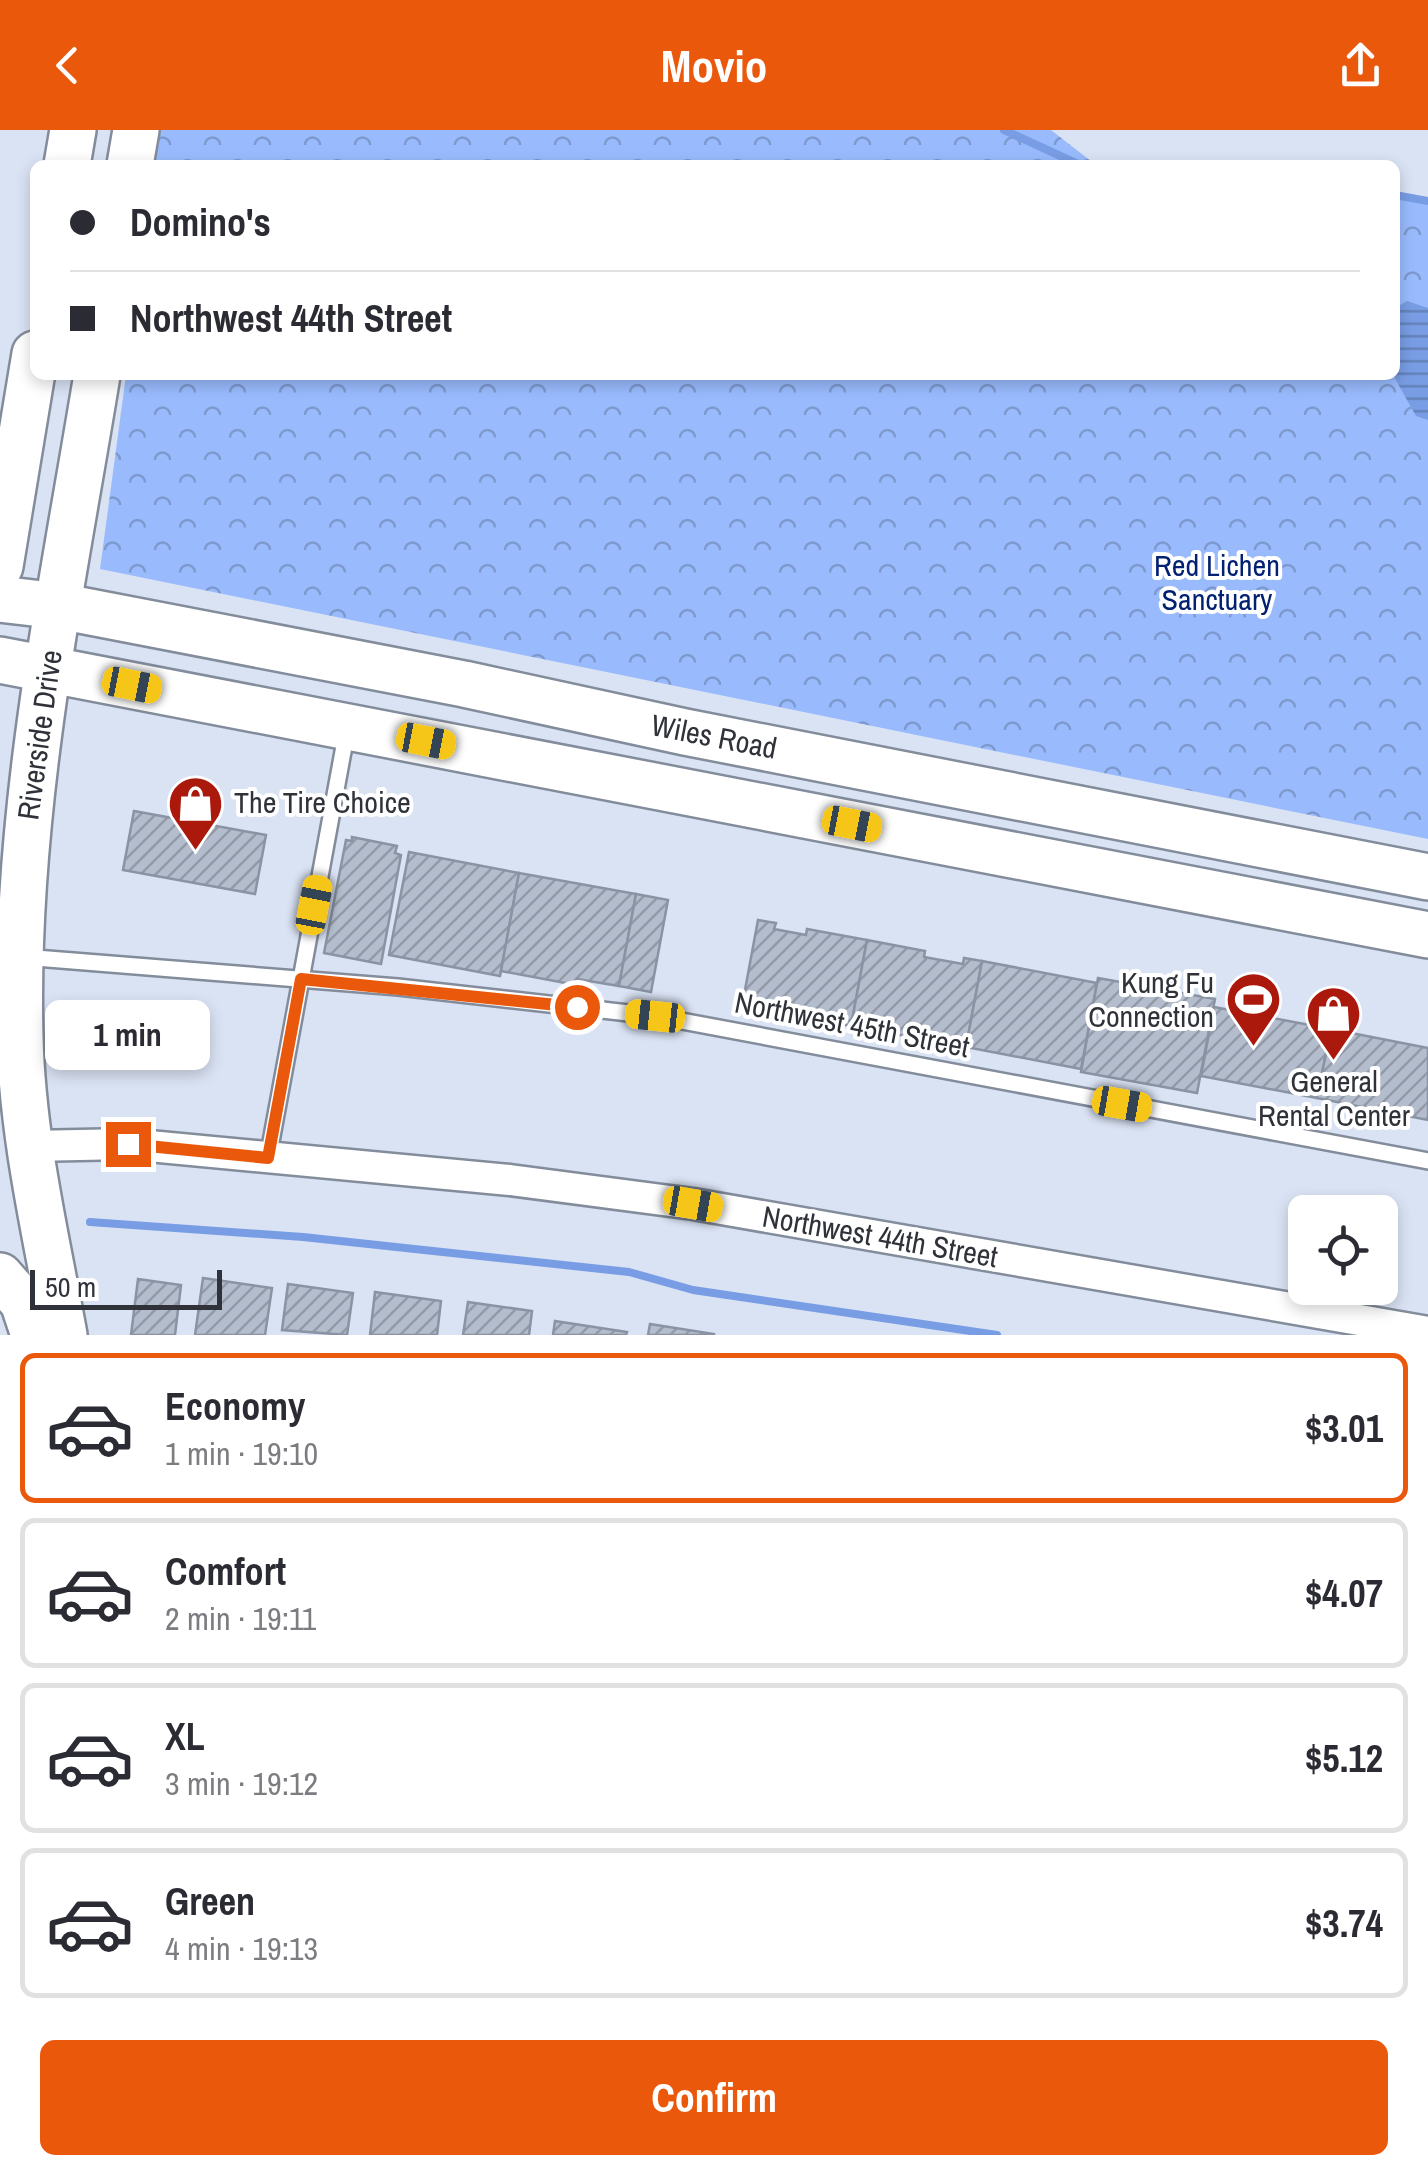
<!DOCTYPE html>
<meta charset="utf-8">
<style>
body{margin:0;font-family:"Archivo Narrow",sans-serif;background:#f7f7f7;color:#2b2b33;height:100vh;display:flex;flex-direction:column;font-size:38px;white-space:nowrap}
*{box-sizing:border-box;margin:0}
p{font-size:32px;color:#7c7c81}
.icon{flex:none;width:55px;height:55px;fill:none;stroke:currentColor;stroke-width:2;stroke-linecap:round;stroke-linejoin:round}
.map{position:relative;height:1205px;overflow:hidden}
.side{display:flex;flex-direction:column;background:#fff;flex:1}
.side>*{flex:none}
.guide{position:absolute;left:30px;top:30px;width:1370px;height:220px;border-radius:15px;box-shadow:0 5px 15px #0003;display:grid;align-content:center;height:220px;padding:0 40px;background:#fff}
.fabs{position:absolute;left:1288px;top:1065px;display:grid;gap:20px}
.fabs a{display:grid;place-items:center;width:110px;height:110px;border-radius:15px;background:#fff;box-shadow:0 5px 15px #0003;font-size:50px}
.scale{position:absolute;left:30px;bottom:25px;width:192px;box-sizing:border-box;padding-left:10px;border:5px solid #2f3239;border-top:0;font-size:28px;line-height:35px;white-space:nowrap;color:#2f3239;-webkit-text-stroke:8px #fff;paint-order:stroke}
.end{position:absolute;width:45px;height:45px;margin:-22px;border:12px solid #ea580c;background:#fff;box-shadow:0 0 0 5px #fff}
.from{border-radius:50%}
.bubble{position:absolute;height:70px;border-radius:15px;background:#fff;box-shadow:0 5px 15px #0003;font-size:32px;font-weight:700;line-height:70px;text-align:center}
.car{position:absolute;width:30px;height:60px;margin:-30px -15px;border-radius:12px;box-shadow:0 0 8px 2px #0007;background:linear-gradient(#f5c518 24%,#345 0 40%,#f5c518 0 76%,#345 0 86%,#f5c518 0)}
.guide b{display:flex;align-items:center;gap:35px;height:95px;font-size:38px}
.guide b+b{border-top:2px solid #e1e1e2}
.guide i{width:25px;height:25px;background:#2b2b33}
ul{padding:18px 0 0;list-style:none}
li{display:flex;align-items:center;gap:30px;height:150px;margin:0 20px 15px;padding:0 20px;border:5px solid #e1e1e2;border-radius:15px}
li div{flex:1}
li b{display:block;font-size:38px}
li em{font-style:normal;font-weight:700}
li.active{border-color:#ea580c}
li>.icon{width:90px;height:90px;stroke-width:1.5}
.cta{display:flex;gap:20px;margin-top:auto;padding:20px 40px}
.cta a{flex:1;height:115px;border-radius:15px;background:#ea580c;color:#fff;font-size:40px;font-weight:700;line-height:115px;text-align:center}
header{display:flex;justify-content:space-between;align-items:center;height:130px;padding:0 40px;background:#ea580c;color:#fff;font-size:45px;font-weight:700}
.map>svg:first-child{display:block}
.park{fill:url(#park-crowns)}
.water{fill:url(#water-rules)}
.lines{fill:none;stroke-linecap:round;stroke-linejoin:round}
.stream{stroke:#799de4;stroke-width:8}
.building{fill:url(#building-hatch);stroke:#8a93a3;stroke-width:2.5}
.lane-casing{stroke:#838c9b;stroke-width:20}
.street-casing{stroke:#838c9b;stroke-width:35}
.secondary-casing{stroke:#838c9b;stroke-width:50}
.lane{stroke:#fff;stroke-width:15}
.street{stroke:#fff;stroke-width:30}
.secondary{stroke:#fff;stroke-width:45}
.route{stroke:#ea580c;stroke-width:12}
.labels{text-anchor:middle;stroke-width:8;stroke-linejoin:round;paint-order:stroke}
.park-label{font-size:30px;fill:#022172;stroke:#fff}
.street-label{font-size:30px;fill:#2f3239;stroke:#fff}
.poi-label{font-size:30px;fill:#2f3239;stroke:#fff;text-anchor:start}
</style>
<header><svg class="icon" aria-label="back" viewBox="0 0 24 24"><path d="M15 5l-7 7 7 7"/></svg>Movio<svg class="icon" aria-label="share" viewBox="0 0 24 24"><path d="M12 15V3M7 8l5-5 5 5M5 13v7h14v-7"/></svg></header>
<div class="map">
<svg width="1428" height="1205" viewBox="0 0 1428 1205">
<defs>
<pattern id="park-crowns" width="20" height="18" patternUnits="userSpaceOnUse" patternTransform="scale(2.5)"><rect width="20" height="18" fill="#99bbfd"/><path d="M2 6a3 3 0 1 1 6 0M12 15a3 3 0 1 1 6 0" fill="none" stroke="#7d99ce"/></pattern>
<pattern id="water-rules" width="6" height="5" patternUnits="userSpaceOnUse" patternTransform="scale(2.5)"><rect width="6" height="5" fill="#799de4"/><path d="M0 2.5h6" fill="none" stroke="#6481ba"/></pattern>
<pattern id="building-hatch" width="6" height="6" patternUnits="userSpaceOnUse" patternTransform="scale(2.5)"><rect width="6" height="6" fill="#b4bdcd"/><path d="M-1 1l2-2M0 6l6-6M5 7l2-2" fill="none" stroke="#939aa7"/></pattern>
</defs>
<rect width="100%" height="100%" fill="#dae3f4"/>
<!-- park -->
<g class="park">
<path d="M160,0H1051L1096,35H153Z"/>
<path d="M1395,65L1428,72V709L100,439L126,245H1395Z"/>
</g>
<!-- water -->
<path class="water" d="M1407,171L1428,178V290L1416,286L1393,245L1395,178Z"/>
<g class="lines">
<!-- stream -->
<g class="stream">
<path d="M1004,0L1080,35"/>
<path d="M1395,65L1428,71"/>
<path d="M90,1092L303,1107L629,1142L693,1160L997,1205"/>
</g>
</g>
<!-- building -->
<g class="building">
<path d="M134,681L266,705L255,764L123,740Z"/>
<path d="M352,707L397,716L395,723L401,725L381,834L324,823L346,710L352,711Z"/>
<path d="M409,722L519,743L500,846L389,825Z"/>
<path d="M519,743L636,764L619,856L577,849L576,855L501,841Z"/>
<path d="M636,764L668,770L651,862L619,856Z"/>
<path d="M758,790L776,793L774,799L806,805L807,799L867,810L851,896L742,876Z"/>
<path d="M867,810L925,821L924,827L963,834L964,828L982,831L966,917L851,896Z"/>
<path d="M982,831L1097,853L1081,939L966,917Z"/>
<path d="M1098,848L1215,869L1197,963L1081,942Z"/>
<path d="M1214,877L1331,899L1317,968L1201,946Z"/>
<path d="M1331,899L1428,918V990L1317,968Z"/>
<path d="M203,1148L272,1158L265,1205H195Z"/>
<path d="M138,1149L181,1155L175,1205H131Z"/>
<path d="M288,1154L353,1163L347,1205L282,1200Z"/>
<path d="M375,1162L441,1171L437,1205H370Z"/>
<path d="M468,1172L532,1181L529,1205H463Z"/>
<path d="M555,1191L627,1202L626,1205H553Z"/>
<path d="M650,1194L714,1204V1205H648Z"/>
</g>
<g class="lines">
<defs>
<g id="lane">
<path d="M23,827L398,857L655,886L1428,1031"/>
<path d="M268,1028L347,600"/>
</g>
<path id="street" d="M30,1016L128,1014L510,1050L693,1074L1428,1202"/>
<g id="secondary">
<path d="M67,35L73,0"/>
<path d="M130,35L136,0"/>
<path d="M0,436L35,224"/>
<path d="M0,469L59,476L464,554L685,602L1428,747"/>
<path d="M0,530L1428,805"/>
<path d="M0,1146L23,1172L34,1205"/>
<path d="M64,1205C46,1106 22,1006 20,906C14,683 61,464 97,245"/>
</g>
</defs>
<!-- lane casing -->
<use href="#lane" class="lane-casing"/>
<!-- street casing -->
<use href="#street" class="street-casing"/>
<!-- secondary casing -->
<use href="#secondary" class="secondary-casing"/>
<!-- lane -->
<use href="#lane" class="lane"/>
<!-- street -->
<use href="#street" class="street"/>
<!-- secondary -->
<use href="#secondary" class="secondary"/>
</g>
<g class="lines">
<!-- route -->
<path class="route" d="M128,1014L268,1028L301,849L577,877"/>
</g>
<!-- icons -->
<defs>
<symbol id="shop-pin" viewBox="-11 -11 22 30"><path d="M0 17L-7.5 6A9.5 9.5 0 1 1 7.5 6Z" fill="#aa190c" stroke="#fff"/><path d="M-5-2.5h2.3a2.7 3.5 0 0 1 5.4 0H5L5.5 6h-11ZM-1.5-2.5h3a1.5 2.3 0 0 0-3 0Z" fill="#fff"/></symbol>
<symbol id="stadium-pin" viewBox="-11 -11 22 30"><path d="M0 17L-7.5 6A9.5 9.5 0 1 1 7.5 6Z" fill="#aa190c" stroke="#fff"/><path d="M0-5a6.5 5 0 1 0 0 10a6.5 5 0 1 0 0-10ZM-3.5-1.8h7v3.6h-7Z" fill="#fff"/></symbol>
</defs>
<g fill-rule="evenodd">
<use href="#shop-pin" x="164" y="642" width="63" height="86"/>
<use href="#stadium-pin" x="1222" y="838" width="63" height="86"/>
<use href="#shop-pin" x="1302" y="852" width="63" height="86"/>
</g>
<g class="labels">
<!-- park labels -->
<g class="park-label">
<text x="1217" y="446">Red Lichen<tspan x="1217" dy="34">Sanctuary</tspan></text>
</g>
<!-- street labels -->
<g class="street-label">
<text transform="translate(40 605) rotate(-82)" y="10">Riverside Drive</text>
<text transform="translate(714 607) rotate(11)" y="10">Wiles Road</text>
<text transform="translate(852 895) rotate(11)" y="10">Northwest 45th Street</text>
<text transform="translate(880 1107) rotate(10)" y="10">Northwest 44th Street</text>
</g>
<!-- poi labels -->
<g class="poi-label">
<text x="234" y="683">The Tire Choice</text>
<text x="1214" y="863" text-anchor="end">Kung Fu<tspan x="1214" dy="34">Connection</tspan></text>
<text x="1334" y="962" text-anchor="middle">General<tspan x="1334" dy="34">Rental Center</tspan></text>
</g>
</g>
</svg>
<div class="fabs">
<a><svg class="icon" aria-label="locate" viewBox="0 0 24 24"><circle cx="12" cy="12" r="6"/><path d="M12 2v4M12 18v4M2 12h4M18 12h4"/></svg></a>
</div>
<div class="scale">50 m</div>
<i class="end from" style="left:577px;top:877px"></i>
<i class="end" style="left:128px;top:1014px"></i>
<div class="bubble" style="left:45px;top:870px;width:165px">1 min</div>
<i class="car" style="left:132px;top:555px;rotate:101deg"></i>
<i class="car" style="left:426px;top:611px;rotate:101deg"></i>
<i class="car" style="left:852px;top:694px;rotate:101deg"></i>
<i class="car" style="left:314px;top:775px;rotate:11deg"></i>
<i class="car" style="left:655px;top:886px;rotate:276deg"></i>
<i class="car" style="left:1122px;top:974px;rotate:100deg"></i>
<i class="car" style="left:693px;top:1074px;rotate:100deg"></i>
<div class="guide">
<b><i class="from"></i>Domino's</b>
<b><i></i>Northwest 44th Street</b>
</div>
</div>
<section class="side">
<ul>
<li class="active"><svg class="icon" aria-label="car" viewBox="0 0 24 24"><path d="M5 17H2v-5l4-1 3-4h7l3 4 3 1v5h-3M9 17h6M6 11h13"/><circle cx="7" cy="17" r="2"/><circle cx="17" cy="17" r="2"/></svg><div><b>Economy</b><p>1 min · 19:10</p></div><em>$3.01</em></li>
<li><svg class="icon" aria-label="car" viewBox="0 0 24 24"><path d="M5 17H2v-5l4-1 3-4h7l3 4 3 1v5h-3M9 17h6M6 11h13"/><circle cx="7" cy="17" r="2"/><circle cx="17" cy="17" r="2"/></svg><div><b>Comfort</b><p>2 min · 19:11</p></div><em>$4.07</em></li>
<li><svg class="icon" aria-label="car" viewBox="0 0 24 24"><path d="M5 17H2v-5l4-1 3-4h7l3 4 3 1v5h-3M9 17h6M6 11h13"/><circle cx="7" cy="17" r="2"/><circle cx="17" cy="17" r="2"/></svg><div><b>XL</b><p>3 min · 19:12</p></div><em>$5.12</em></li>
<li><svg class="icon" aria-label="car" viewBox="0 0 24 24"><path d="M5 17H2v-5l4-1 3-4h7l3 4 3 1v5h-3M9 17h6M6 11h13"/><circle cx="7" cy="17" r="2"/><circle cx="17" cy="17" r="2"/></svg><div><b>Green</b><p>4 min · 19:13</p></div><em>$3.74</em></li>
</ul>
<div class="cta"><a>Confirm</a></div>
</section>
